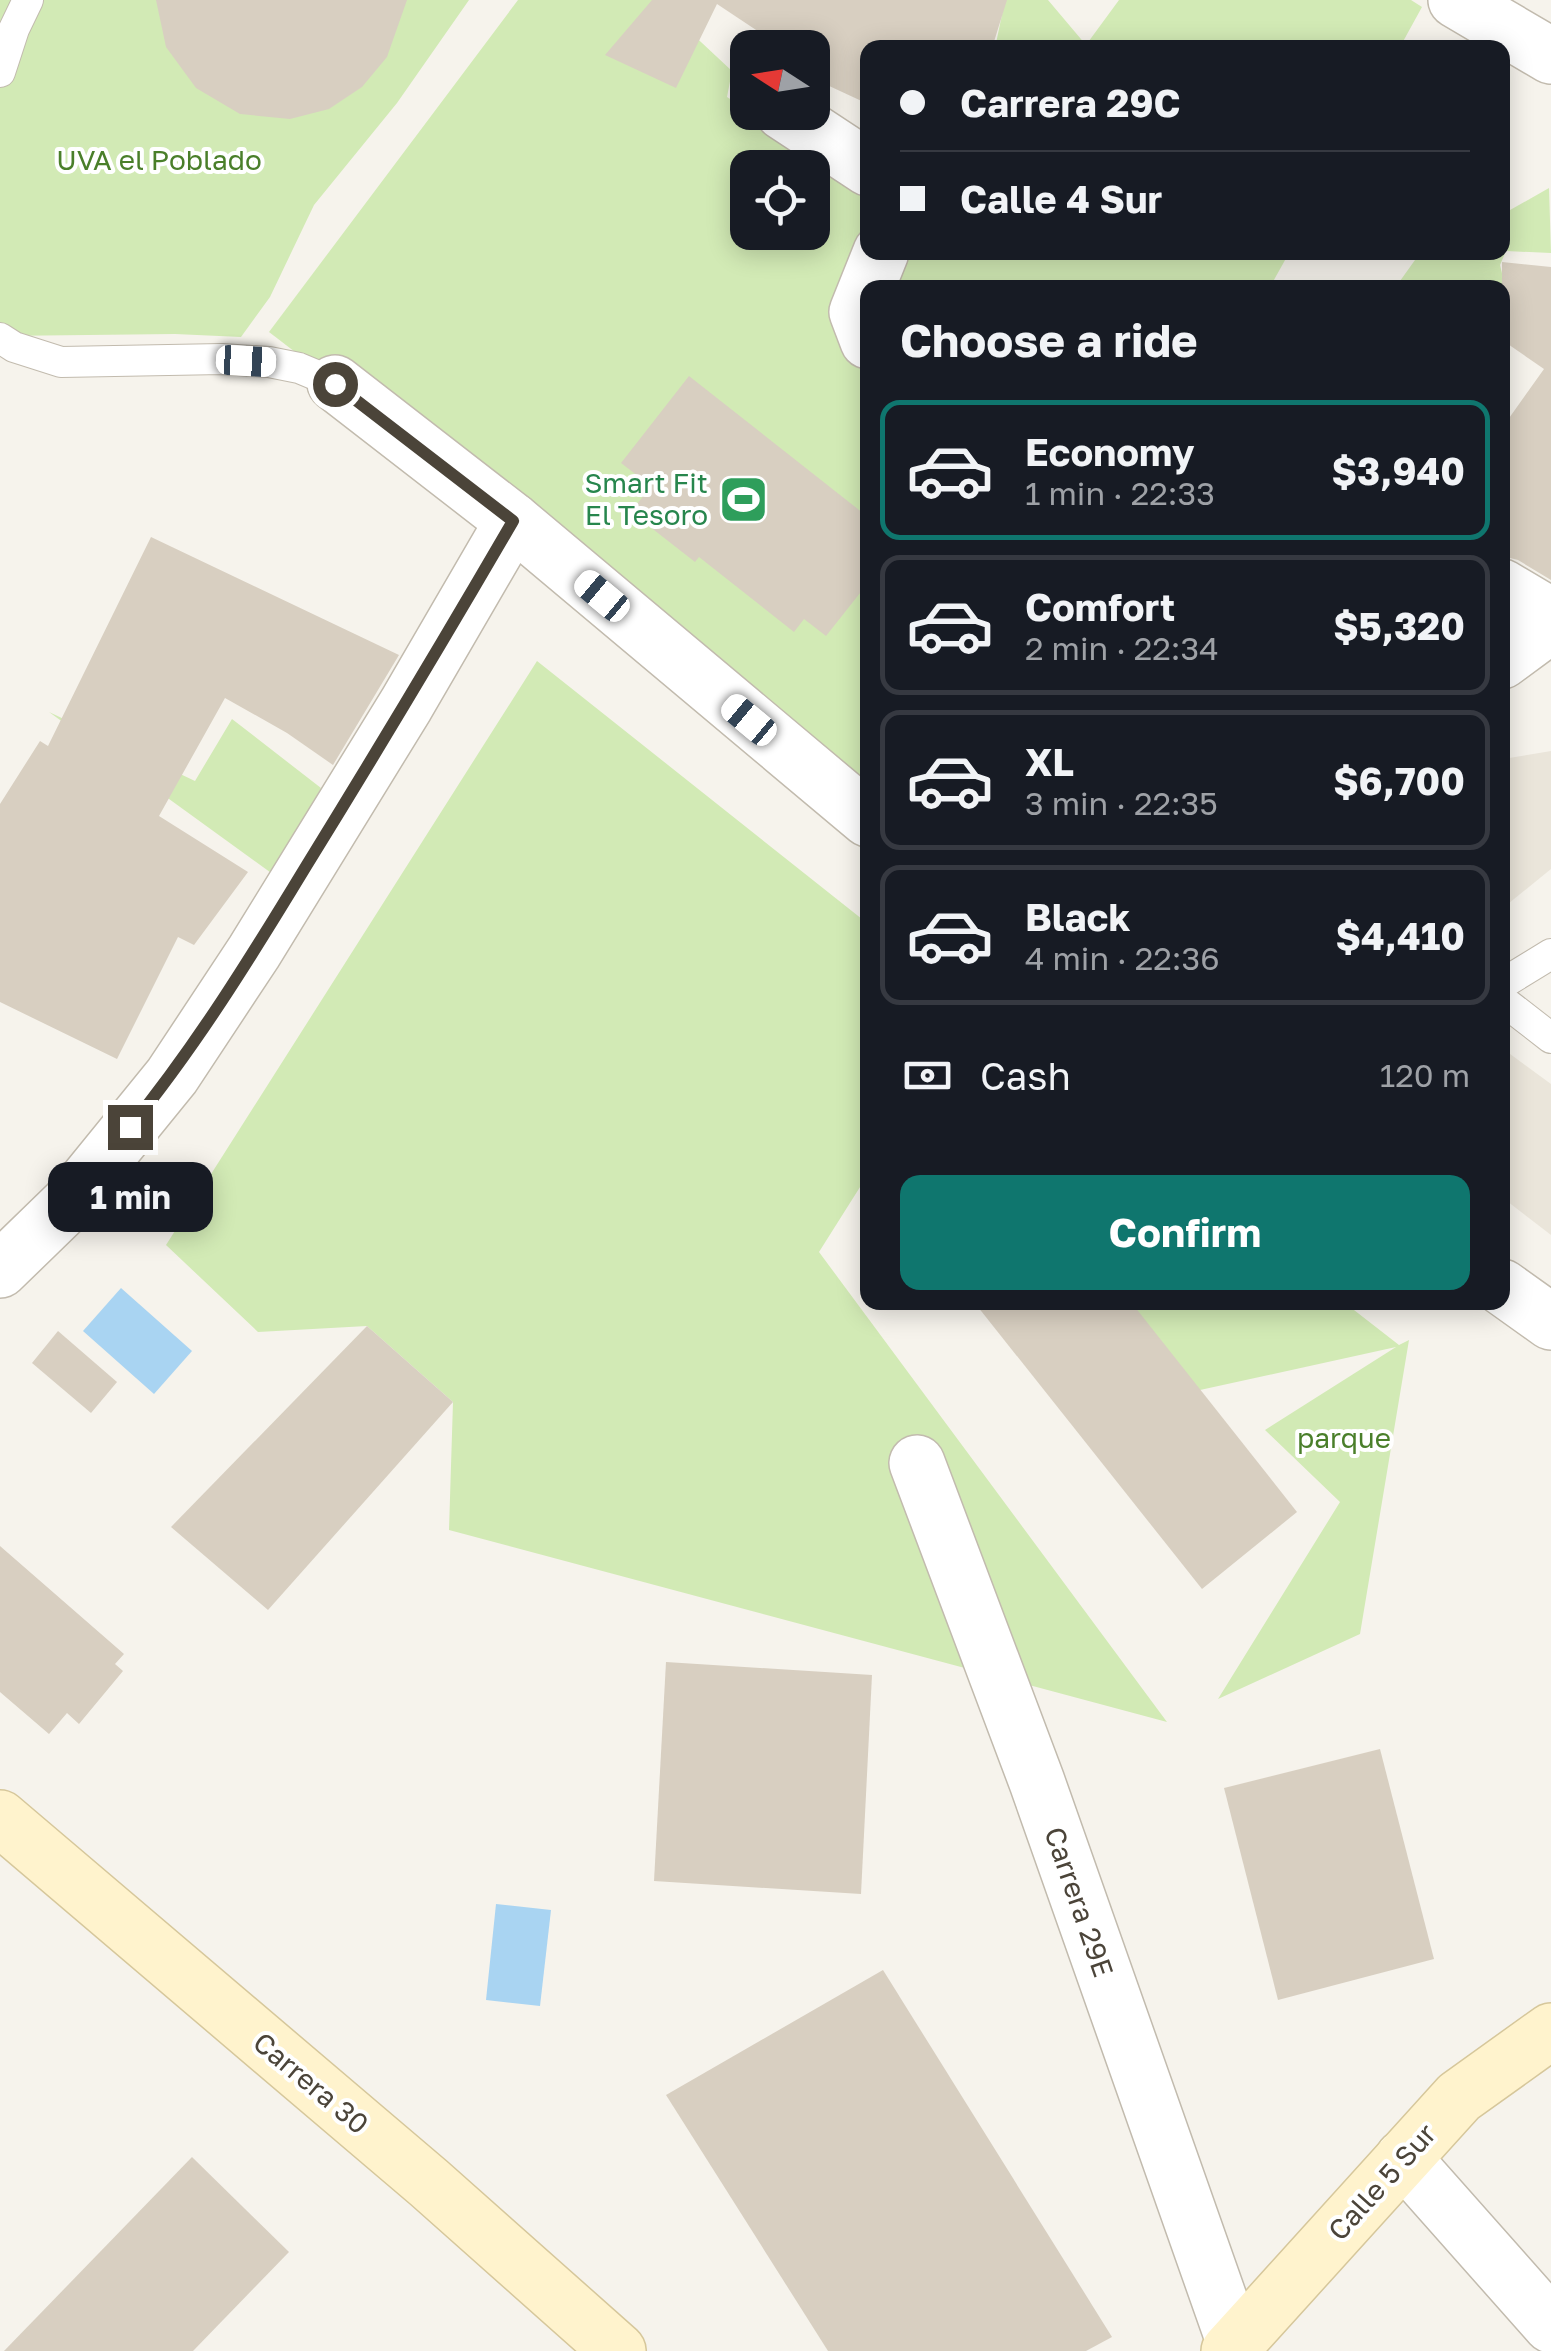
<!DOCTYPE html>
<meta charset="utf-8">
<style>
body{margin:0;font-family:"Golos Text",sans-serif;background:#20242c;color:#f1f3f6;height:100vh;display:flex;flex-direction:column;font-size:38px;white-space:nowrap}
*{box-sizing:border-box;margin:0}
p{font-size:32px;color:#9ea1a6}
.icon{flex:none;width:55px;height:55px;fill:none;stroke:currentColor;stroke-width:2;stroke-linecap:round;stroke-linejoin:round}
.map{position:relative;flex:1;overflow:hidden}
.sheet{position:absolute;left:860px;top:280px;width:650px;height:1030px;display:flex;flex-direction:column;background:#171b24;border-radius:20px;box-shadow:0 5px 25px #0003}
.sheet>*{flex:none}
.banner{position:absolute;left:860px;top:40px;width:650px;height:220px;border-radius:20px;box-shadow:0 5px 25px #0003;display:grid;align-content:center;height:220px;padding:0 40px;background:#171b24}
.needle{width:65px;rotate:282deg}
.fabs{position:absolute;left:730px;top:30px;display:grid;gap:20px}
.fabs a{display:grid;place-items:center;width:100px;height:100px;border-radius:20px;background:#171b24;box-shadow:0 5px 25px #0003;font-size:50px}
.end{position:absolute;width:45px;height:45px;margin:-22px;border:12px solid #4b4439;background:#fff;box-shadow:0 0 0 5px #fff}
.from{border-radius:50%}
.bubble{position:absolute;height:70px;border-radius:20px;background:#171b24;box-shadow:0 5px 25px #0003;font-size:32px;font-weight:700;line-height:70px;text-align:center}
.car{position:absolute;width:30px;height:60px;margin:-30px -15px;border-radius:12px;box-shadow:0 0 8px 2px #0007;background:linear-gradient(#fff 24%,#345 0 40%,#fff 0 76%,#345 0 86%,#fff 0)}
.banner b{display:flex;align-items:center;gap:35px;height:95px;font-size:38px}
.banner b+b{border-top:2px solid #363941}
.banner i{width:25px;height:25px;background:#f1f3f6}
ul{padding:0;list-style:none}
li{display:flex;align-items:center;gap:30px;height:140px;margin:0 20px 15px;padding:0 20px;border:5px solid #363941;border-radius:20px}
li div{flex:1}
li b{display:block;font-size:38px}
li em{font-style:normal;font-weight:700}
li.on{border-color:#0f766e}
li>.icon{width:90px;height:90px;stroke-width:1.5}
h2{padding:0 40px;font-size:45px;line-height:120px}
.pay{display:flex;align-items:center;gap:25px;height:110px;padding:0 40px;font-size:38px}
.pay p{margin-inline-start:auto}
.button{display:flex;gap:20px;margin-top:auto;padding:20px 40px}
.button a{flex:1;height:115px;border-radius:20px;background:#0f766e;color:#fff;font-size:40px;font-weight:700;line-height:115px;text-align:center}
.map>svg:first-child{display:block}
.residential{fill:#eae5da}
.green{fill:#d2eab5;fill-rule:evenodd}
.water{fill:#a9d4f2}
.building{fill:#d8cfc1}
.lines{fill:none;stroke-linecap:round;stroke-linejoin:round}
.lane-casing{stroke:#c2bbae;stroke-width:32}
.street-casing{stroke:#c2bbae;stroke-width:58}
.secondary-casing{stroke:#d6c79b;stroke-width:58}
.lane{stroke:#fff;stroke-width:30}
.street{stroke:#fff;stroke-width:55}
.secondary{stroke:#fff3cd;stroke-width:55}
.route{stroke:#4b4439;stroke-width:12}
.labels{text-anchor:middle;stroke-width:8;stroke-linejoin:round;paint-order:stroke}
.park-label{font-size:28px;fill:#4a7f2a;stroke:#fff}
.leisure-label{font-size:28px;fill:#27864d;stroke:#fff;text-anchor:end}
.street-label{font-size:28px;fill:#4b4439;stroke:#fff}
</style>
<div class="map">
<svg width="1551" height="2351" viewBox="0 0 1551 2351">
<rect width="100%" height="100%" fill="#f6f3ec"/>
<!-- residential -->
<g class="residential">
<path d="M1551,751V869L1503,908V759Z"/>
<path d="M1502,1048L1551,1084V1235L1503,1198Z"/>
</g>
<!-- green -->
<g class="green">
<path d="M0,0H469L397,103L314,205L270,297L241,337L175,334L0,336Z"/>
<path d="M518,0H656L732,71L727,97L747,110L748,112L752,113L867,186V248L836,339L867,358V791L269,332ZM748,168H812V232H748Z"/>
<path d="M1005,0H1048L1086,45L1119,0H1411L1422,7L1400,47L995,48Z"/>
<path d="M1549,188L1551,253L1506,251L1500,265L1511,310L1502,288H1395L1420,253L1502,252L1503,214Z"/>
<path d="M897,253H1289L1270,287L883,288Z"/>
<path d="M537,661L867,923V1176L819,1252L1167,1722L449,1530L453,1402L367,1326L258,1332L166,1245Z"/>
<path d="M49,712L195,781L232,719L321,788L274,875Z"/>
<path d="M1114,1303H1345L1399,1345L1409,1340L1360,1634L1218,1699L1340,1502L1265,1430L1396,1347L1200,1390Z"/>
</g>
<!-- water -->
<g class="water">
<path d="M121,1288L192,1351L154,1394L83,1331Z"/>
<path d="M496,1904L551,1910L540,2006L486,2000Z"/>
</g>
<!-- building -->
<g class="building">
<path d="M156,0H407L387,57L362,87L329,109L290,119L240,114L196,88L166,47Z"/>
<path d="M652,0H1007L992,48H868V104L812,78V48H783L717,4L676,88L605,55Z"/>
<path d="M1502,262L1551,267V580L1518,560L1502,556V428L1544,369L1502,340Z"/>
<path d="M689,376L868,517V583L826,636L804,619L794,632L699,557L695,562L631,512L651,486L621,463Z"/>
<path d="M151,537L399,655L333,765L287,733L225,698L159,816L248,872L194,945L178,937L117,1059L0,1002V804L40,741L48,746Z"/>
<path d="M974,1302H1131L1297,1512L1202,1589Z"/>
<path d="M367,1326L453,1402L268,1610L171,1527Z"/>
<path d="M58,1331L117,1382L91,1413L32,1363Z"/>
<path d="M0,1546L124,1654L115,1664L123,1671L79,1724L67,1713L49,1734L0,1692Z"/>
<path d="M666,1662L872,1675L861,1894L654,1881Z"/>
<path d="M1380,1749L1434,1959L1278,2000L1224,1788Z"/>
<path d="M883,1970L1112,2337L1086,2351H828L666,2095Z"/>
<path d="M192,2157L289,2252L193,2351H4Z"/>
</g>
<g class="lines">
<defs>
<g id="lane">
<path d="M0,72L14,29L28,0"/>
<path d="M0,338L14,347L61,362L222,359L269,362L299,368L335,383"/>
<path d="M1502,984L1551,954"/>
<path d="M1502,1000L1551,1038"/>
</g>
<g id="street">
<path d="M1456,0L1551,56"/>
<path d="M783,112L868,168"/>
<path d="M868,341L857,312L881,252"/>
<path d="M335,383L513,521L868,819"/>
<path d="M1502,587L1551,616"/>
<path d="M1502,661L1551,625"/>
<path d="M0,1270L68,1204L172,1076L254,952L406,705L513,521"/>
<path d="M1502,1287L1551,1322"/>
<path d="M917,1463L1037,1782L1235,2344"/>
<path d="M1403,2158L1551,2325"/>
</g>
<g id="secondary">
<path d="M0,1818L429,2183L618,2351"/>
<path d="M1229,2351L1459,2097L1551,2031"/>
</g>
</defs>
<!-- lane casing -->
<use href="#lane" class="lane-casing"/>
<!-- street casing -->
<use href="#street" class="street-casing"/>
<!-- secondary casing -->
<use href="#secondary" class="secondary-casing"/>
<!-- lane -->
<use href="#lane" class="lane"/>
<!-- street -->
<use href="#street" class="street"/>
<!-- secondary -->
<use href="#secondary" class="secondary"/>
</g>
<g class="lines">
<!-- route -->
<path class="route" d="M130,1127C196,1046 251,957 305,868C376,753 445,638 513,521L335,384"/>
</g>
<!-- icons -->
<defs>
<symbol id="stadium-square" viewBox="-11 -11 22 22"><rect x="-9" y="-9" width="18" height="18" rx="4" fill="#2e9e5b" stroke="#fff"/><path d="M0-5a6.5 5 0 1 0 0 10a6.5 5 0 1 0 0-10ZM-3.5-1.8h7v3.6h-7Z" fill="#fff"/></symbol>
</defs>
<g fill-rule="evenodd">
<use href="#stadium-square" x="716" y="472" width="55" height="55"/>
</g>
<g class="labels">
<!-- park labels -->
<g class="park-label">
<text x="159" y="170">UVA el Poblado</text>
<text x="1344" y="1448">parque</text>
</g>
<!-- leisure labels -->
<g class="leisure-label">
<text x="708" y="493">Smart Fit<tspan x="708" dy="32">El Tesoro</tspan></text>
</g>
<!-- street labels -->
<g class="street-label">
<text transform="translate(1079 1902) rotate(71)" y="10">Carrera 29E</text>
<text transform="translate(311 2083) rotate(40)" y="10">Carrera 30</text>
<text transform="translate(1382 2182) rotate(-48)" y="10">Calle 5 Sur</text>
</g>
</g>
</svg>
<div class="fabs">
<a><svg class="needle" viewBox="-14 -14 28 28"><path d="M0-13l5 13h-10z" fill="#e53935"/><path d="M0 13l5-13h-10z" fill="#9ea1a6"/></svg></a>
<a><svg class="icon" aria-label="locate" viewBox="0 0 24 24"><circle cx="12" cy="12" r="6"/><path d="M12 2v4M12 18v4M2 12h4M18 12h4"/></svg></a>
</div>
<i class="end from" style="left:335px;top:384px"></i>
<i class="end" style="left:130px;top:1127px"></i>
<div class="bubble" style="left:48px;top:1162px;width:165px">1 min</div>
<i class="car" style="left:246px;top:361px;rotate:93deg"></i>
<i class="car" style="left:602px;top:596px;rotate:310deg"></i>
<i class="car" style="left:749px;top:720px;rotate:310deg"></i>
<div class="banner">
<b><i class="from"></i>Carrera 29C</b>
<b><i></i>Calle 4 Sur</b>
</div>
<section class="sheet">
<h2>Choose a ride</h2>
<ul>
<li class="on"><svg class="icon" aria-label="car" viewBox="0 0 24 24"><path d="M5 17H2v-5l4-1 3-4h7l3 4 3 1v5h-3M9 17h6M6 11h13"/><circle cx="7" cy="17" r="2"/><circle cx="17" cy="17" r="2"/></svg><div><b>Economy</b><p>1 min · 22:33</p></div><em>$3,940</em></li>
<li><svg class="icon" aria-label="car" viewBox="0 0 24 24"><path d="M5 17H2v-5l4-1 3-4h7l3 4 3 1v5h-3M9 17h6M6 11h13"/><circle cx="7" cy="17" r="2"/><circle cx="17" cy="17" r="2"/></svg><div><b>Comfort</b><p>2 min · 22:34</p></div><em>$5,320</em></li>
<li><svg class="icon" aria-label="car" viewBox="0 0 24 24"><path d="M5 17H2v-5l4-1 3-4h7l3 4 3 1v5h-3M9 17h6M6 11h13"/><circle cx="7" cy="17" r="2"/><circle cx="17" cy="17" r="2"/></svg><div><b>XL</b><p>3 min · 22:35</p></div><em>$6,700</em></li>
<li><svg class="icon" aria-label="car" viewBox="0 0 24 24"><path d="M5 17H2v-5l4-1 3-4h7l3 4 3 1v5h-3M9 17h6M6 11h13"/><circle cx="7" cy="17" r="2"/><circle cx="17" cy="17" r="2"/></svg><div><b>Black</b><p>4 min · 22:36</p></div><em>$4,410</em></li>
</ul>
<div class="pay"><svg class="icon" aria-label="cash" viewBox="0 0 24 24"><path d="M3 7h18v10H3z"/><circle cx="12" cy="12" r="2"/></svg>Cash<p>120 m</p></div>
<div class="button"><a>Confirm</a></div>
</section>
</div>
